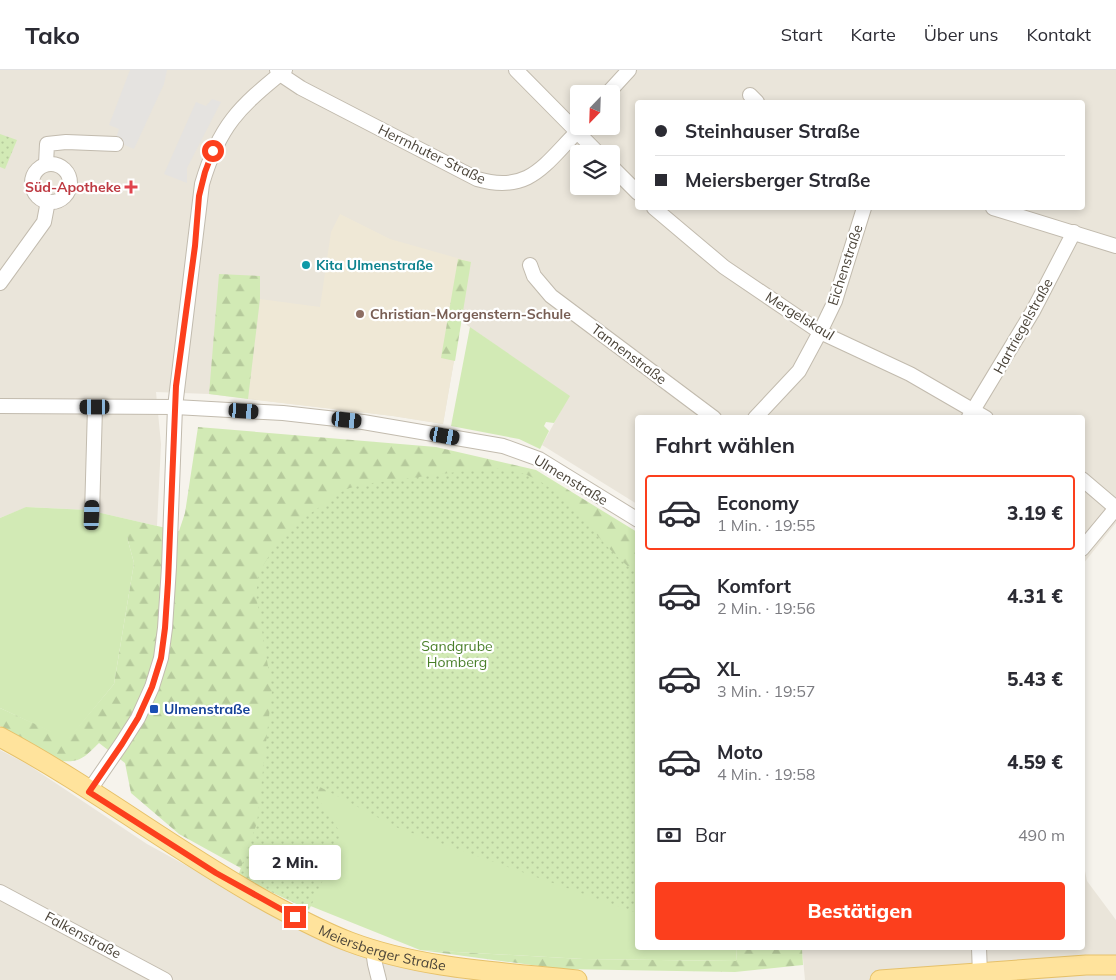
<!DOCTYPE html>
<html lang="de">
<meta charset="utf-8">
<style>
body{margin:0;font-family:Mulish,sans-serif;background:#f7f7f7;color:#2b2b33;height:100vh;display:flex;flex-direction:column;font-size:19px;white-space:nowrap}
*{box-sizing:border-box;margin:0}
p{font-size:16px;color:#7c7c81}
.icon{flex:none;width:28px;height:28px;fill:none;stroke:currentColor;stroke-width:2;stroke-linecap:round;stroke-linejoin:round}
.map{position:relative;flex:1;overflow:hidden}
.panel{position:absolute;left:635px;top:345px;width:450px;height:535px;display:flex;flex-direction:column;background:#fff;border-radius:5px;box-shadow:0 2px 8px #0003}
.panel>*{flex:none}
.top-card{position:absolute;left:635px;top:30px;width:450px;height:110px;border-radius:5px;box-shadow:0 2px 8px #0003;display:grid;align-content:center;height:110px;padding:0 20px;background:#fff}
.needle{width:32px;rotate:203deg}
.fabs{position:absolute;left:570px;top:15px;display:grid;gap:10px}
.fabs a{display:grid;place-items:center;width:50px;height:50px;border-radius:5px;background:#fff;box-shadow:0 2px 8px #0003;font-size:25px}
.end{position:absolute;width:22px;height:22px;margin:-11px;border:6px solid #fc3f1d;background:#fff;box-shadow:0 0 0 2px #fff}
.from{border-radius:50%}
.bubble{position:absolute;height:35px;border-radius:5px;background:#fff;box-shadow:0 2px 8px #0003;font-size:16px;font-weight:800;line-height:35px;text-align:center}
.car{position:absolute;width:15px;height:30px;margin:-15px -8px;border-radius:6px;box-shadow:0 0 4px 1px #0007;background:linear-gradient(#222 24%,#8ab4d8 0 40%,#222 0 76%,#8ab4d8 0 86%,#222 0)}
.top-card b{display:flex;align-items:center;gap:18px;height:48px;font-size:19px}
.top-card b+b{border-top:1px solid #e1e1e2}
.top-card i{width:12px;height:12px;background:#2b2b33}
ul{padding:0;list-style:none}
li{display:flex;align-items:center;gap:15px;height:75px;margin:0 10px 8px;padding:0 10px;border:2px solid transparent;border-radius:5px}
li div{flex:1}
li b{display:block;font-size:19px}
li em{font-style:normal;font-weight:800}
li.on{border-color:#fc3f1d}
li>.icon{width:45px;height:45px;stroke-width:1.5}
h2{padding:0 20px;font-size:22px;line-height:60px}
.pay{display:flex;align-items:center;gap:12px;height:55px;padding:0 20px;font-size:19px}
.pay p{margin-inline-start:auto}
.action{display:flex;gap:10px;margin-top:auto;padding:10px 20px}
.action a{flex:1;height:58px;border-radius:5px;background:#fc3f1d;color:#fff;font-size:20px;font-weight:800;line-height:58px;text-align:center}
header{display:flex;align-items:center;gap:30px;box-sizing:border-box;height:70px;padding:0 25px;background:#fff;border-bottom:1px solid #e1e1e2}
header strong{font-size:24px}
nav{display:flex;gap:28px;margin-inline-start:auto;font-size:18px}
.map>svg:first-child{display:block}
.residential{fill:#eae5da;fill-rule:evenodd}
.education{fill:#efe8d6}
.green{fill:#d2eab5}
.forest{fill:url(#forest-firs)}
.park{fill:url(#park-dots)}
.parking{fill:#e5e3e0}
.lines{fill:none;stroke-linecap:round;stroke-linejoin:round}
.minor-casing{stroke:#c2bbae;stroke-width:16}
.major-casing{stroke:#e6c16a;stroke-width:21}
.minor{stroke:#fff;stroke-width:14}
.major{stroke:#ffe39c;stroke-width:19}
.route{stroke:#fc3f1d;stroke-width:6}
.health-dot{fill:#e0444e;stroke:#fff;stroke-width:2}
.culture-dot{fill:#0f9aa8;stroke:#fff;stroke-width:2}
.education-dot{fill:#8d6e63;stroke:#fff;stroke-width:2}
.transit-dot{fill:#1a4fb4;stroke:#fff;stroke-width:2}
.labels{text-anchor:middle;stroke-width:4.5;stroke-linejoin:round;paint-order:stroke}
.street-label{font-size:14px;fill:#4b4439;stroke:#fff}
.health-label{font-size:14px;font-weight:bold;fill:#be3a42;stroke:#fff;text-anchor:end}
.culture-label{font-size:14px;font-weight:bold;fill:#0d838f;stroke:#fff;text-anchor:start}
.education-label{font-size:14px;font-weight:bold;fill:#785e54;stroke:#fff;text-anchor:start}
.park-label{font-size:14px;fill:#4a7f2a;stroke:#fff}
.transit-label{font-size:14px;font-weight:bold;fill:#164399;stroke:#fff;text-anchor:start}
</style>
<header>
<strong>Tako</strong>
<nav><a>Start</a><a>Karte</a><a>Über uns</a><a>Kontakt</a></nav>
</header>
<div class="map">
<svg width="1116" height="910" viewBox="0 0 1116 910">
<defs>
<pattern id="forest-firs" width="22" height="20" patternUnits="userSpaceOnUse" patternTransform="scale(1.25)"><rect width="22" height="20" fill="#d2eab5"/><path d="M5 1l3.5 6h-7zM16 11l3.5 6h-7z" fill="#b6ca9c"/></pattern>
<pattern id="park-dots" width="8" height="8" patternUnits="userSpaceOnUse" patternTransform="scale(1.25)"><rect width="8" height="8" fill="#d2eab5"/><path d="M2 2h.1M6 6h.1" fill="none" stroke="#b6ca9c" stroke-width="1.8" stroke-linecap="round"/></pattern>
</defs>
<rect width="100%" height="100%" fill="#f6f3ec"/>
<!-- residential -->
<g class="residential">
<path d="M0,0H1116V453L1083,494L1082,348H638L637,434L542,375L569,326L461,251L443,354L393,346L209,324L156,322L161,374L157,456L88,440L27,437L0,448ZM579,24H611V56H579ZM638,32H1082V138H638ZM579,84H611V116H579Z"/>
<path d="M0,680L27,694L147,774L269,841L334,874L365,887L404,897L508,910H0Z"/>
<path d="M1083,791L1087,811L1116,850V910H805L802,878H1082Z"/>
</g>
<!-- education -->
<path class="education" d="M340,144L390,169L471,192L443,354L393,346L248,329L260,229L320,237L331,162Z"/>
<!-- green -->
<g class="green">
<path d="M470,257L570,326L554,353L546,352L544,356L549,361L540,379L519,369L451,356Z"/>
<path d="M26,437L88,440L127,449V467L134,493L114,614L68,670L0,638V448Z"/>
<path d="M312,684L637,820L638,878H737L736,891L583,889L420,880L308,835Z"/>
</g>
<!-- forest -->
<g class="forest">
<path d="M458,189L471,192L455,291L441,288Z"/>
<path d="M219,204L260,206V229L248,329L209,324Z"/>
<path d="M198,357L436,377L536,400L637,462V820L312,684L328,727L308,835L179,764L131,723L125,693L99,673C86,685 82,693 62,691L0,656V638L68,669L114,614L134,493L127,467V449L179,461L185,443Z"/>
<path d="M737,878H802L803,895L735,902L561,899L420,880L583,889L736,891Z"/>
</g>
<!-- park -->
<g class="park">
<path d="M0,64L17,70L5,99L0,97Z"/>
<path d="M480,399C490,399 502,398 511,400C569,413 592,472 637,503V843L398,758L318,716V728L343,767L309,840L238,806L257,753L272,620L256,525L259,502L274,478L295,454L346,419L365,414Z"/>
</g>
<!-- parking -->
<g class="parking">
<path d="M130,0H167L164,14L134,79L115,71L119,59L109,55Z"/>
<path d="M212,29L221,32L187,98V113L164,104L196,32L206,36Z"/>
</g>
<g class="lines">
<defs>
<g id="minor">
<path d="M277,0L280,4L301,18L477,109C529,124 544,95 577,62"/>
<path d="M516,0L599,84"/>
<path d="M607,24L629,0"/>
<path d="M750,25L757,32"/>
<path d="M46,94L47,74L66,72L116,74"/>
<circle cx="51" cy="113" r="19"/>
<path d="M611,96L638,123"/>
<path d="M654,138L724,197L820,262L910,304L986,348"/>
<path d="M993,138L1116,176"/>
<path d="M530,195L534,206L551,226L714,348"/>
<path d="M0,213L44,152L48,131"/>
<path d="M0,336L175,337L283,343L363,352L503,376L539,389L638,450"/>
<path d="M969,347L1033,241L1074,162"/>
<path d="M755,348L799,301L820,262L835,231L864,138"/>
<path d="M1082,409L1116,438"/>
<path d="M92,445L95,337"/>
<path d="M1082,479L1116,438"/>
<path d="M89,721L122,673L138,648L152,617L161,588L165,558L169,497L175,337L202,114C219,56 239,37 285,0"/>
<path d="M0,822L165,910"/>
<path d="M979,878L980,904"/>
<path d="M373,880L375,894L379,910"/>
</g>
<g id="major">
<path id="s1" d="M0,667C94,717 178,783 271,834C297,848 323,862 350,872C422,899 501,902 577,910"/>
<path d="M880,910L1086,895H1116"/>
</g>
</defs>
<!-- minor casing -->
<use href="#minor" class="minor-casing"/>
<!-- major casing -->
<use href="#major" class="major-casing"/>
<!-- minor -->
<use href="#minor" class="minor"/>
<!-- major -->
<use href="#major" class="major"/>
</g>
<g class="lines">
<!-- route -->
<path class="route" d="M213,81L205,102L199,126L195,176L176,316L168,512L165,558L161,588L152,617L138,648L122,674L89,722L216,803L295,847"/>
</g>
<!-- markers -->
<path class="health-dot" d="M128.5 109.5h5v5h5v5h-5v5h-5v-5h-5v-5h5z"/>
<circle class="culture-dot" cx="306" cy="195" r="5"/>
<circle class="education-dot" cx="360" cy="244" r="5"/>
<rect class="transit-dot" x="149" y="634" width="10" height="10" rx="2.5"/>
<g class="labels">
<!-- street labels -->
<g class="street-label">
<text transform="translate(432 84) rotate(26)" y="5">Herrnhuter Straße</text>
<text transform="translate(845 195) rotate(-72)" y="5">Eichenstraße</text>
<text transform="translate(800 246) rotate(32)" y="5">Mergelskaul</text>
<text transform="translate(1023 256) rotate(-61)" y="5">Hartriegelstraße</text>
<text transform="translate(629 284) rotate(37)" y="5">Tannenstraße</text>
<text transform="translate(571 410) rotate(31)" y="5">Ulmenstraße</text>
<text transform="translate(83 865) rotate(28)" y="5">Falkenstraße</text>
<text dy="5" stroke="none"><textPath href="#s1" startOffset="439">Meiersberger Straße</textPath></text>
</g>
<!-- health labels -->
<g class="health-label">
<text x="121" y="122">Süd-Apotheke</text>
</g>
<!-- culture labels -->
<g class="culture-label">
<text x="316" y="200">Kita Ulmenstraße</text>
</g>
<!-- education labels -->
<g class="education-label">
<text x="370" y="249">Christian-Morgenstern-Schule</text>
</g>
<!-- park labels -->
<g class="park-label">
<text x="457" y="581">Sandgrube<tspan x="457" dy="16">Homberg</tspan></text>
</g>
<!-- transit labels -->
<g class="transit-label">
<text x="164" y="644">Ulmenstraße</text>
</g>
</g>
</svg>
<div class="fabs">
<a><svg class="needle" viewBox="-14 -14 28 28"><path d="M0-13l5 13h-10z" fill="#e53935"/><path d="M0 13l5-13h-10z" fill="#7c7c81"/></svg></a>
<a><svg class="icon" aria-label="layers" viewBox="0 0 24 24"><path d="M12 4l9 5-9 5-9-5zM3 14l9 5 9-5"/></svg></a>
</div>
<i class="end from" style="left:213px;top:81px"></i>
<i class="end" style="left:295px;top:847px"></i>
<div class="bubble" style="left:249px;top:775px;width:92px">2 Min.</div>
<i class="car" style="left:95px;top:337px;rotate:270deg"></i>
<i class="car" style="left:244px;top:341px;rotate:94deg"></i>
<i class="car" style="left:347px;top:350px;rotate:96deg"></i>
<i class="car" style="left:445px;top:366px;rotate:100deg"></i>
<i class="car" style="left:92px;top:445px;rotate:2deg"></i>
<div class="top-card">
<b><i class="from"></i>Steinhauser Straße</b>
<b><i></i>Meiersberger Straße</b>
</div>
<section class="panel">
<h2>Fahrt wählen</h2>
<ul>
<li class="on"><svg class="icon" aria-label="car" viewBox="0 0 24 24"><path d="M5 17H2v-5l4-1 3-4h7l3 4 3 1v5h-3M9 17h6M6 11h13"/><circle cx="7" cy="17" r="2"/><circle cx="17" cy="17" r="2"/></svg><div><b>Economy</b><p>1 Min. · 19:55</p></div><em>3.19 €</em></li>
<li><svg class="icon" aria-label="car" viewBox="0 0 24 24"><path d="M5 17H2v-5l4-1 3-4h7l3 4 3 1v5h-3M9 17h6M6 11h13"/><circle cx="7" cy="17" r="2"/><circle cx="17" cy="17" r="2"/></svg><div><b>Komfort</b><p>2 Min. · 19:56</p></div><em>4.31 €</em></li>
<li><svg class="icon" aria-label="car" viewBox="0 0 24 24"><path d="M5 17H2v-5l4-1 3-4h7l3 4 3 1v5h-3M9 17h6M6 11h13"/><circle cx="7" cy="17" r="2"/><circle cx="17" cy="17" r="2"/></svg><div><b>XL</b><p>3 Min. · 19:57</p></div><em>5.43 €</em></li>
<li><svg class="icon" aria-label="car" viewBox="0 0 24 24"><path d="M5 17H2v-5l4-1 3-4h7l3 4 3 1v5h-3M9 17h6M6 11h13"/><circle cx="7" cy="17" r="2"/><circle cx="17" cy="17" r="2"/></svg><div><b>Moto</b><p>4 Min. · 19:58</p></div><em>4.59 €</em></li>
</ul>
<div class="pay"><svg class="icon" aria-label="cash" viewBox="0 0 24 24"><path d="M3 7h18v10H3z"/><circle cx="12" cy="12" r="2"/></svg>Bar<p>490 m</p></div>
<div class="action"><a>Bestätigen</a></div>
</section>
</div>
